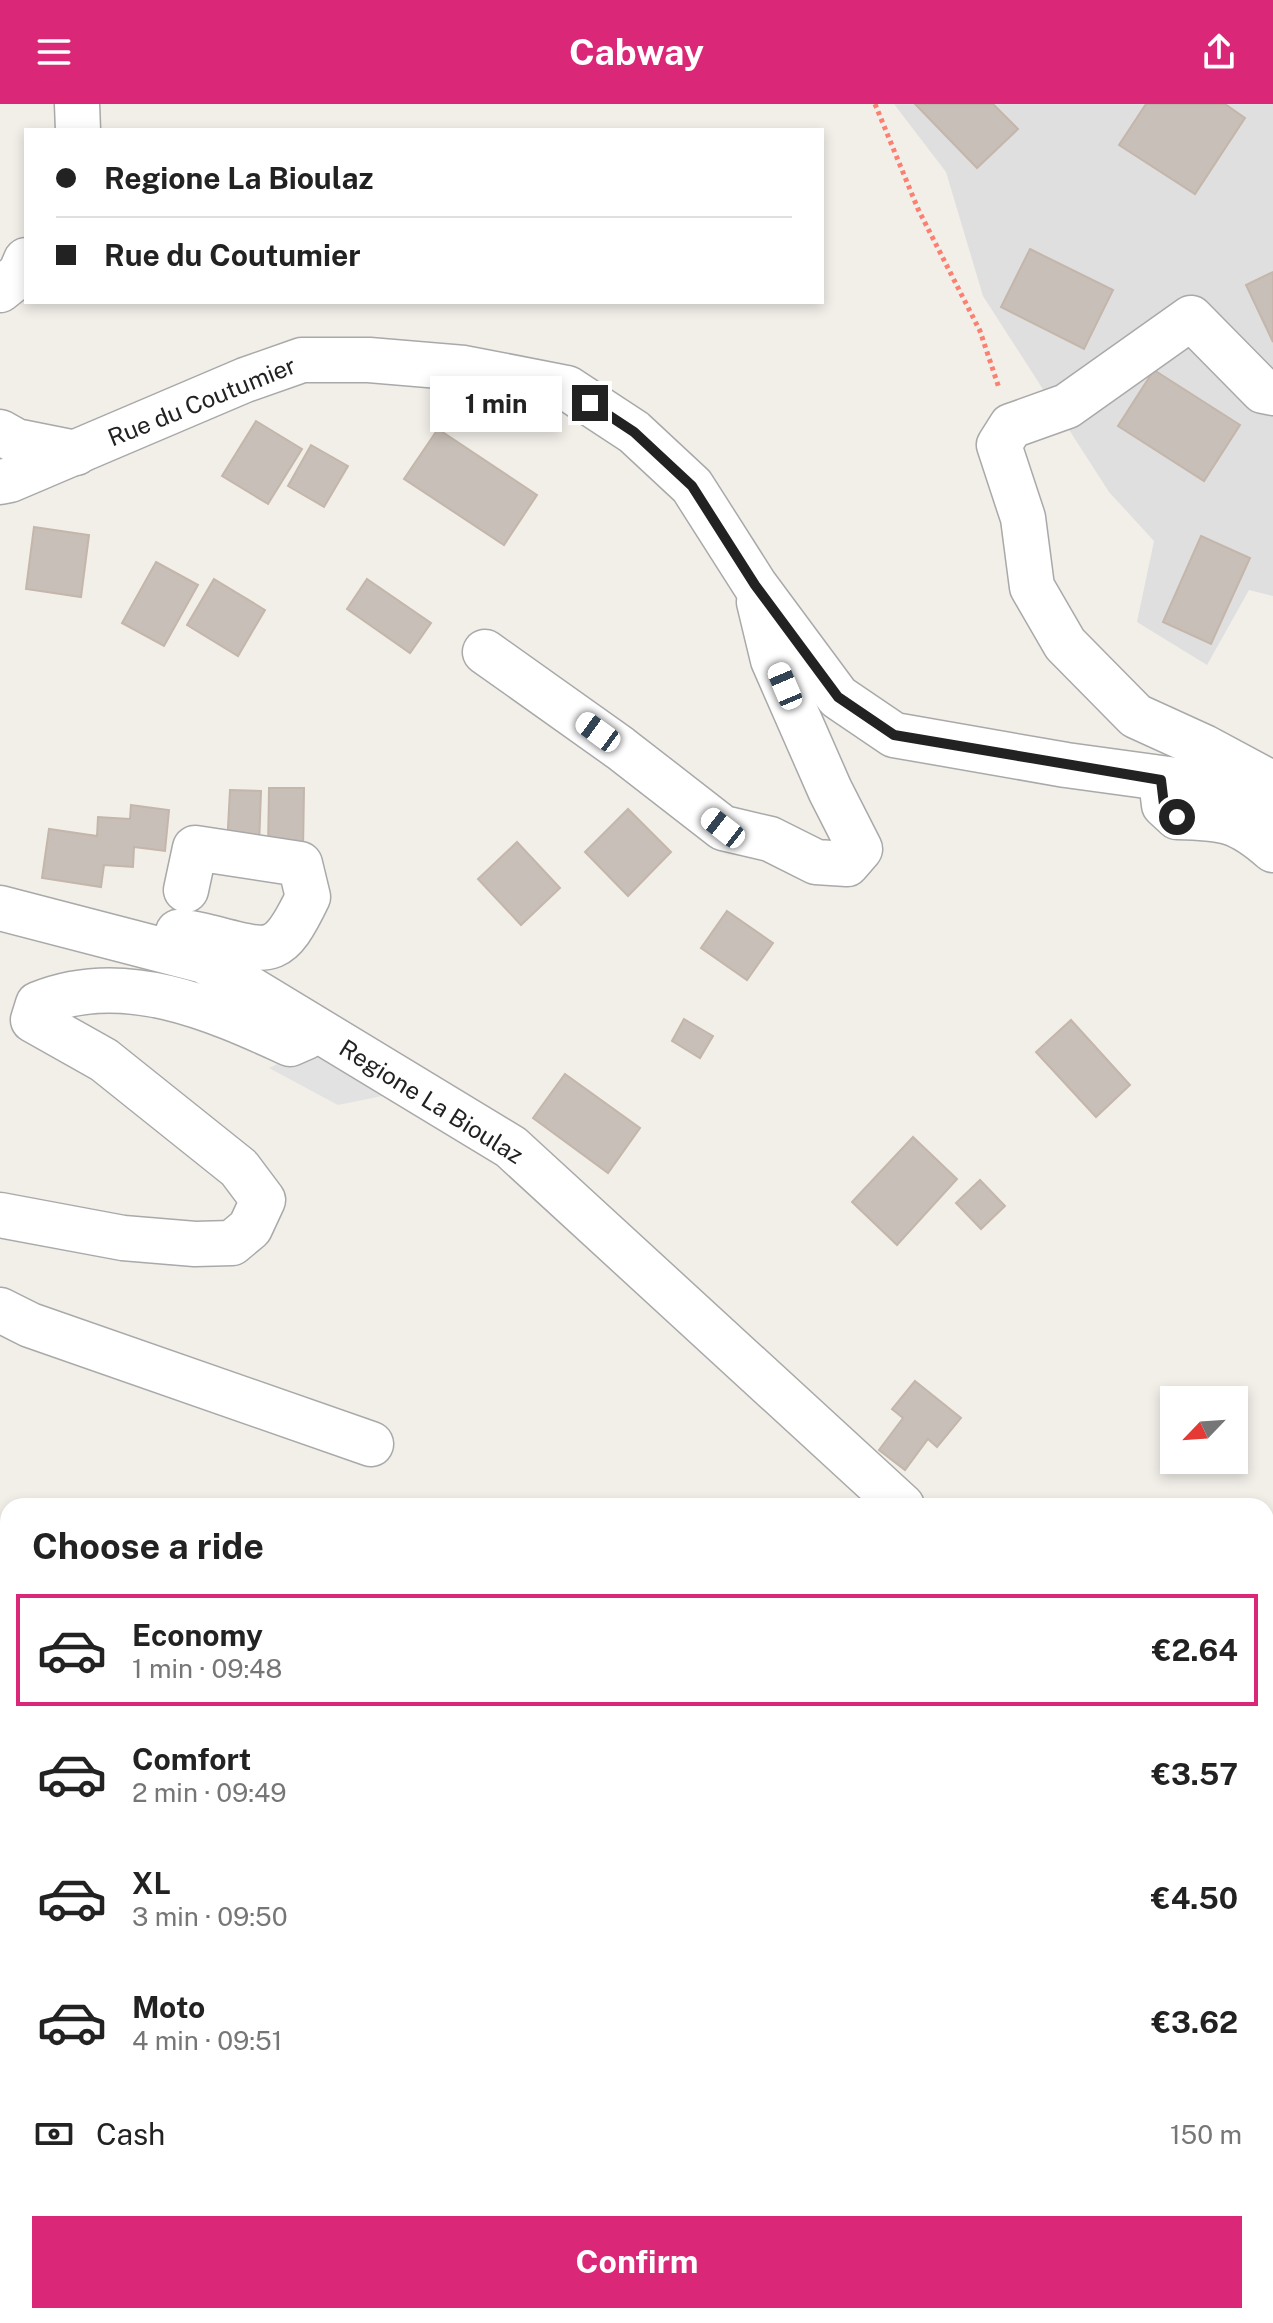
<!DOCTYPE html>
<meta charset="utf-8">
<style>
body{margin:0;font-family:"Public Sans",sans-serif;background:#f2f2f2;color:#222;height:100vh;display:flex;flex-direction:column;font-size:30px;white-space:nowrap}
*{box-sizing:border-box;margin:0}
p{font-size:26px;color:#767676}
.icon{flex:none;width:44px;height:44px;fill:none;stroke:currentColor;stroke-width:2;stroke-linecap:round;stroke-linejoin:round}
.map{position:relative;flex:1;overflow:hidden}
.details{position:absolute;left:0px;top:1394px;width:1274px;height:826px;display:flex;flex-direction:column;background:#fff;border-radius:24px 24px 0 0;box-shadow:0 4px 12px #0003}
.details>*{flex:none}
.hud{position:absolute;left:24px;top:24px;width:800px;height:176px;border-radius:0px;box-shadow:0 4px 12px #0003;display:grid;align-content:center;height:176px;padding:0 32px;background:#fff}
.needle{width:52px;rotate:245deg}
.tools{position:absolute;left:1160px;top:1282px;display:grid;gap:16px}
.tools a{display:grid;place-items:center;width:88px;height:88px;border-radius:0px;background:#fff;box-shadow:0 4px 12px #0003;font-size:40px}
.end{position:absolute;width:36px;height:36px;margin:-18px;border:10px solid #222;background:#fff;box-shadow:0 0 0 4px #fff}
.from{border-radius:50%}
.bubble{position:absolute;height:56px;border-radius:0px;background:#fff;box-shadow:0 4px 12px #0003;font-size:26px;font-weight:700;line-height:56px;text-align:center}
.car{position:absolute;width:24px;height:48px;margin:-24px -12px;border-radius:10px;box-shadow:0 0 6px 2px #0007;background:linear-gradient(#fff 24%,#345 0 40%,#fff 0 76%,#345 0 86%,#fff 0)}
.hud b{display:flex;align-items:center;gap:28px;height:76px;font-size:30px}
.hud b+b{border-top:2px solid #e0e0e0}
.hud i{width:20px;height:20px;background:#222}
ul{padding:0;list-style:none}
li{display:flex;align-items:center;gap:24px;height:112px;margin:0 16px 12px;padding:0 16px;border:4px solid transparent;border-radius:0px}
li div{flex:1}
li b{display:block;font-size:30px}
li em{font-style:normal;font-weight:700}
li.current{border-color:#db2777}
li>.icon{width:72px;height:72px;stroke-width:1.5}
h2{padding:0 32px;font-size:36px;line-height:96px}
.pay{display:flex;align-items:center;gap:20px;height:88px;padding:0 32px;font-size:30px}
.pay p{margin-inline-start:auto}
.primary-button{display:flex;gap:16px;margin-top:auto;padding:16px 32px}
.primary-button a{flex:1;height:92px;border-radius:0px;background:#db2777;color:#fff;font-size:32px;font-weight:700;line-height:92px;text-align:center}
header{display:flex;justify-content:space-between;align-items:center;height:104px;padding:0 32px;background:#db2777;color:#fff;font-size:36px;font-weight:700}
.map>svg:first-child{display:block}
.residential{fill:#e0dfdf}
.parking{fill:#e2e2e2}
.building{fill:#c7bfb8;stroke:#c4b6ab;stroke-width:2}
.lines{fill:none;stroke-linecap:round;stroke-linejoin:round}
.minor-casing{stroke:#a9a9a9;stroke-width:47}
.path{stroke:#fa8072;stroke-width:5;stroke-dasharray:4 4;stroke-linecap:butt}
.minor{stroke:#fff;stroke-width:44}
.route{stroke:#222;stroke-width:10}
.labels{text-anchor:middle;stroke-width:6;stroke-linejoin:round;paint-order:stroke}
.street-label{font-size:24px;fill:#222;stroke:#fff}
</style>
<header><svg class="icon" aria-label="menu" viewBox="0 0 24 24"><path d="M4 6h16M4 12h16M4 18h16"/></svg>Cabway<svg class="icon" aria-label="share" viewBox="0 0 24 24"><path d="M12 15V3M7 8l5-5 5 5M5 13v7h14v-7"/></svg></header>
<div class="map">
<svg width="1273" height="2219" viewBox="0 0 1273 2219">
<rect width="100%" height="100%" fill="#f2efe9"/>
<!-- residential -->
<path class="residential" d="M894,0H1273V492L1249,486L1207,561L1137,518L1154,437L1109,388L983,192L946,68Z"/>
<!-- parking -->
<path class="parking" d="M317,941L392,990L338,1001L269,964Z"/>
<!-- building -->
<g class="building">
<path d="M915,0H993L1018,25L977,64Z"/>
<path d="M1146,0H1225L1245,14L1195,90L1119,41Z"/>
<path d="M1030,145L1113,186L1084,245L1001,203Z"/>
<path d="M1273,168V238L1246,181Z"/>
<path d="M1154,266L1240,321L1204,377L1118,322Z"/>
<path d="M256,317L302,345L268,400L222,372Z"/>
<path d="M438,325L537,391L504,441L404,375Z"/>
<path d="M311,341L348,362L324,403L288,382Z"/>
<path d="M34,423L89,431L81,493L26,485Z"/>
<path d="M1201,432L1250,454L1211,540L1163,518Z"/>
<path d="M156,458L198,481L164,542L122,519Z"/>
<path d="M214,475L265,506L238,552L187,521Z"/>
<path d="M367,475L431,519L410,549L347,505Z"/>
<path d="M269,684H304L303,748L268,747Z"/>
<path d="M230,686L261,687L259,743L227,742Z"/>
<path d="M131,701L169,706L165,747L134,743L133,763L104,761L101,783L42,774L49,725L97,732L98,713L130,715Z"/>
<path d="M628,705L671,748L628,792L585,748Z"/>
<path d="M517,738L560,784L521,821L478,775Z"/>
<path d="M727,807L773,839L747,876L701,844Z"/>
<path d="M684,915L713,932L700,954L672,937Z"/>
<path d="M1071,916L1130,981L1096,1013L1036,948Z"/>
<path d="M565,970L640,1024L608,1069L533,1014Z"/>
<path d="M913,1033L957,1075L897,1141L852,1098Z"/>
<path d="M980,1076L1005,1102L981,1125L956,1099Z"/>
<path d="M915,1277L961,1314L937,1343L928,1335L905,1366L879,1346L903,1314L892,1305Z"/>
</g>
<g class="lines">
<defs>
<g id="minor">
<path d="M77,0L78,26"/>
<path d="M0,186L20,170L26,156"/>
<path d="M1273,289L1263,287L1191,214L1067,302L1011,322L999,341L1023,414L1032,483L1065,540L1136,612L1204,643L1273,680"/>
<path d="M0,328L16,337L76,349"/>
<path d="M0,378L10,376L245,276L302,256H369L464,264L567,284L634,328L692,382L755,481L838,593L894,631L1066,661L1227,683L1273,705"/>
<path d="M485,548L620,644L723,724L770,735L816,758L847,760L860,745L830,686L773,556L759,498"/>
<path d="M1161,676L1164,701L1177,713C1223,714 1238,715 1273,746"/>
<path d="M0,804L204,857L511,1043L902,1402"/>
<path d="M178,828C189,827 199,831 209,833C271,849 278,855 308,793L300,760L195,744L186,786"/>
<path d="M0,1111L123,1134L195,1140L232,1139L250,1124L263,1096L239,1064L104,956L33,916L38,900C123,865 212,904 290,940L306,933"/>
<path d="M0,1206L30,1221L371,1340"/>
<path d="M1266,1761L1273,1773"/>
</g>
</defs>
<!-- minor casing -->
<use href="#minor" class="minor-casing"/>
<!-- path -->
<g class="path">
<path d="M875,0L918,105L980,227L999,284"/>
<path d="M0,1845L8,1847"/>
<path d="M0,2008L8,2015"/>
<path d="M250,2212L260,2219"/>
<path d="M1047,2212L1056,2219"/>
</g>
<!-- minor -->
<use href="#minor" class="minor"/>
</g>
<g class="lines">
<!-- route -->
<path class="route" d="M590,299L634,328L692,382L755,481L838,593L894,631L1161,676L1164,701L1177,713"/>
</g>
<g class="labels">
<!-- street labels -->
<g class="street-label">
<text transform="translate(202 298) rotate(-22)" y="8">Rue du Coutumier</text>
<text transform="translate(431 998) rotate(32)" y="8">Regione La Bioulaz</text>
</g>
</g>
</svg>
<div class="tools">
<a><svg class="needle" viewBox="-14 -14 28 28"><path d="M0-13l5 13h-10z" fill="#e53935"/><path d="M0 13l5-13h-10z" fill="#767676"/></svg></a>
</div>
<i class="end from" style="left:1177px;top:713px"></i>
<i class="end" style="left:590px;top:299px"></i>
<div class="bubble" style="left:430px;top:272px;width:132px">1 min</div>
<i class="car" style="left:785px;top:582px;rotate:337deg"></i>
<i class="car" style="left:598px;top:628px;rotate:306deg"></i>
<i class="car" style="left:723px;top:724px;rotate:308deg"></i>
<div class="hud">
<b><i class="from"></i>Regione La Bioulaz</b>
<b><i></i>Rue du Coutumier</b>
</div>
<section class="details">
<h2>Choose a ride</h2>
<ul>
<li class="current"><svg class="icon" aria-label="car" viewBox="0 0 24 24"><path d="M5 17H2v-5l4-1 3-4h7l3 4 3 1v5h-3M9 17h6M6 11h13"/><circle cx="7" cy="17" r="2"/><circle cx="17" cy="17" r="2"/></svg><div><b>Economy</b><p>1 min · 09:48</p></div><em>€2.64</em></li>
<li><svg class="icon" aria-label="car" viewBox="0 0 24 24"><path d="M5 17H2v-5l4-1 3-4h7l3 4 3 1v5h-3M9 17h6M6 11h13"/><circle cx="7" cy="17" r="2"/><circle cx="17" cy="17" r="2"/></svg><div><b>Comfort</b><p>2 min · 09:49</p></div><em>€3.57</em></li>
<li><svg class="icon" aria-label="car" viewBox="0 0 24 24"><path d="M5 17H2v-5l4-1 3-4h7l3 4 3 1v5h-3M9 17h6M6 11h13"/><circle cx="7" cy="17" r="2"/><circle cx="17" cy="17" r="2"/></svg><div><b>XL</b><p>3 min · 09:50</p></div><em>€4.50</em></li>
<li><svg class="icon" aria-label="car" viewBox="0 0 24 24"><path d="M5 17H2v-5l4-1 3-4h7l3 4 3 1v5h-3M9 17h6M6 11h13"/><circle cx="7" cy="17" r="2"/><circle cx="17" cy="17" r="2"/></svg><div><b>Moto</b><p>4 min · 09:51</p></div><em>€3.62</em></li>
</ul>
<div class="pay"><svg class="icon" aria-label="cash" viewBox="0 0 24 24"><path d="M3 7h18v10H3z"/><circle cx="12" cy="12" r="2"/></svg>Cash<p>150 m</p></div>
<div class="primary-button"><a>Confirm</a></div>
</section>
</div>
